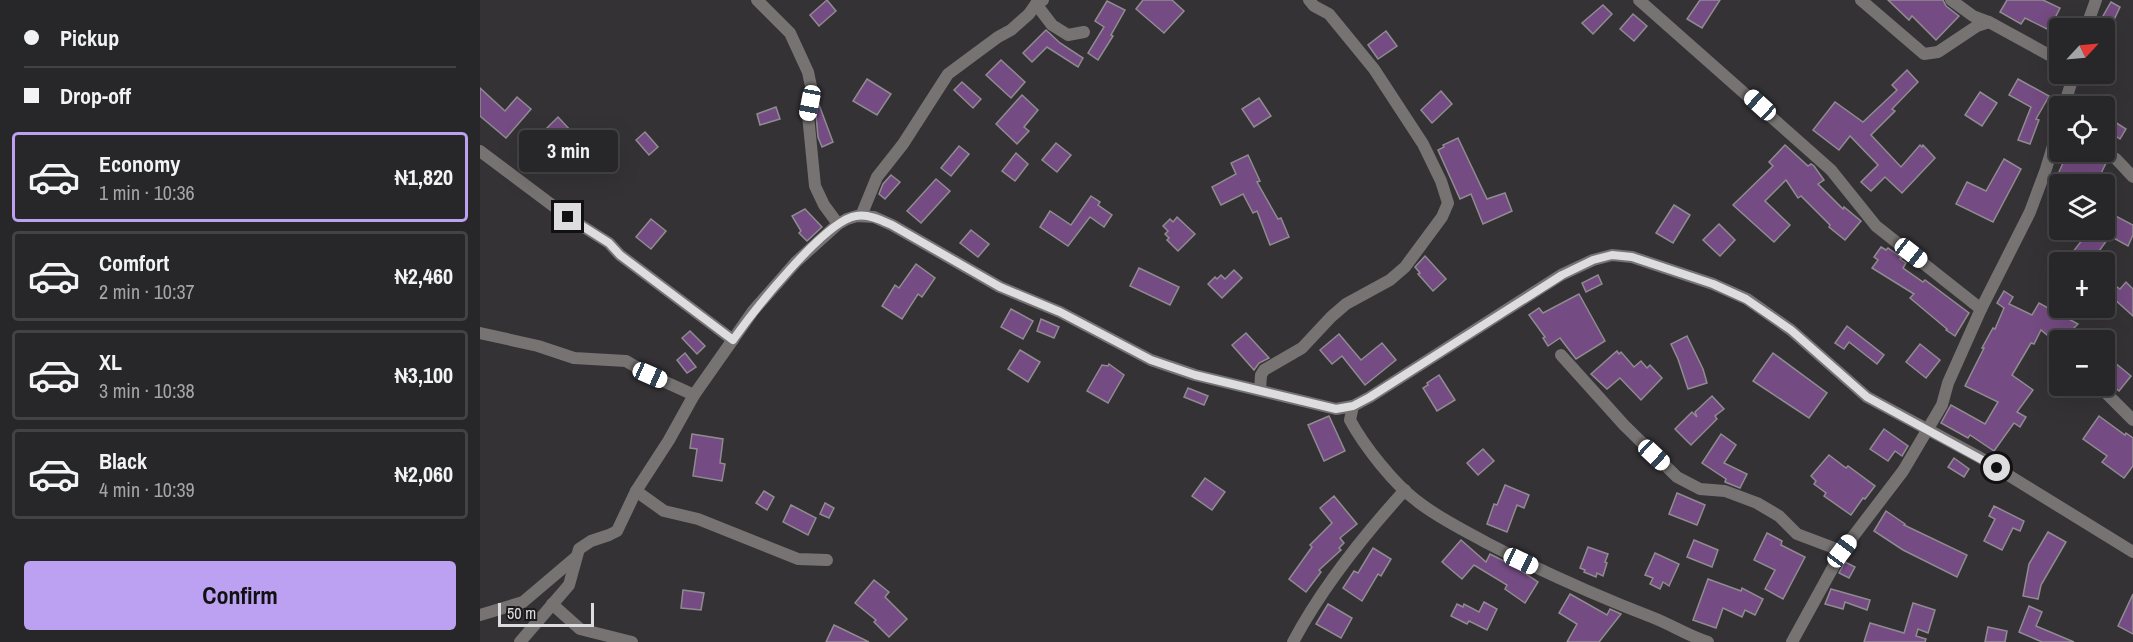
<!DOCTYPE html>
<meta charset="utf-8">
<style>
body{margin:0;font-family:"Archivo Narrow",sans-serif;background:#333234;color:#f1f3f6;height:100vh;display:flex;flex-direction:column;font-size:22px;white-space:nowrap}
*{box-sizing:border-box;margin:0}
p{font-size:20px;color:#a4a5a8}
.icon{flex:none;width:33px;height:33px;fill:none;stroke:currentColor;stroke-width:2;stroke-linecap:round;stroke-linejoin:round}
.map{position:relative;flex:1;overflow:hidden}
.side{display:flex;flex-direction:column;background:#272628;width:480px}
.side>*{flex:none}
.top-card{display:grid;align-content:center;height:132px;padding:0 24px;background:#272628}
.needle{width:39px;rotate:64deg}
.buttons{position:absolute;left:1569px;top:18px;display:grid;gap:12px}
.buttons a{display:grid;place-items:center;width:66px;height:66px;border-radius:6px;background:#272628;box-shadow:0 6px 24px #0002,0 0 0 2px #434345;font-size:30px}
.scale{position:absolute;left:18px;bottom:15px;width:96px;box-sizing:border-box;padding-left:6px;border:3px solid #dddcde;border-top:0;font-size:16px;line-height:21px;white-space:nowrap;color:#dddcde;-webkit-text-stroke:4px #1b1a1c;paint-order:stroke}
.end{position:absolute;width:27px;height:27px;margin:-14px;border:8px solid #dddcde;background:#111;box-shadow:0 0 0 3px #111}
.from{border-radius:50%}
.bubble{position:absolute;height:42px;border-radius:6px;background:#272628;box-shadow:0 6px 24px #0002,0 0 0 2px #434345;font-size:20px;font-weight:700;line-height:42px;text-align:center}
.car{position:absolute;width:18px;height:36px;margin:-18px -9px;border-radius:8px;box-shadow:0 0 4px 2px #0007;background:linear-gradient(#fff 24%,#345 0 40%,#fff 0 76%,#345 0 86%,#fff 0)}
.top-card b{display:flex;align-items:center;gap:21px;height:57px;font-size:22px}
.top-card b+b{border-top:2px solid #434345}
.top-card i{width:15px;height:15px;background:#f1f3f6}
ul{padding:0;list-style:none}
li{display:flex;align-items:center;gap:18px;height:90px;margin:0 12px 9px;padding:0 12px;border:3px solid #434345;border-radius:6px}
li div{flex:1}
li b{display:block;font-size:22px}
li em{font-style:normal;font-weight:700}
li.selected{border-color:#bca0f2}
li>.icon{width:54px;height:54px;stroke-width:1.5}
.button{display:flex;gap:12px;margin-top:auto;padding:12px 24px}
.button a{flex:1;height:69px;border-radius:6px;background:#bca0f2;color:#111;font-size:24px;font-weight:700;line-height:69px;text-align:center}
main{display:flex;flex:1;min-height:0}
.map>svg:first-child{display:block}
.building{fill:#744b82;stroke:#8f8c90;stroke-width:1.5}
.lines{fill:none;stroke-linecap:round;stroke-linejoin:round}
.minor{stroke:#767372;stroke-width:12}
.route{stroke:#dddcde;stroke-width:8}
</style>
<main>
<section class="side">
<div class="top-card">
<b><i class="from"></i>Pickup</b>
<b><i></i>Drop-off</b>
</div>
<ul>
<li class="selected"><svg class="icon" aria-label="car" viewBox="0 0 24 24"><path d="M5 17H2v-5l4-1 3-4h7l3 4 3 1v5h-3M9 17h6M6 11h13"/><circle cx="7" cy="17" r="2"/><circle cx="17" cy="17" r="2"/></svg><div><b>Economy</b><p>1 min · 10:36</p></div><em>₦1,820</em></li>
<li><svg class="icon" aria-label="car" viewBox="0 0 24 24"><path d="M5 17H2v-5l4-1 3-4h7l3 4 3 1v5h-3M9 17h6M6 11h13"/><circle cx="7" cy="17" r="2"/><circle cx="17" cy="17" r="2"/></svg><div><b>Comfort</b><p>2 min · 10:37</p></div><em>₦2,460</em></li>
<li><svg class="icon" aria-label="car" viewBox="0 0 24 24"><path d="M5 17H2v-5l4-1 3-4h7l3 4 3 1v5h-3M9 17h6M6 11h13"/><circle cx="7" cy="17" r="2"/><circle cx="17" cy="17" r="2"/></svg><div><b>XL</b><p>3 min · 10:38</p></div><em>₦3,100</em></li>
<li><svg class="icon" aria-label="car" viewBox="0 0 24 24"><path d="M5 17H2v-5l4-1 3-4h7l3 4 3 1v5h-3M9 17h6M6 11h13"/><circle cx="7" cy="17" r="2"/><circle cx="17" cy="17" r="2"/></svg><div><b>Black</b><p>4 min · 10:39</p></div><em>₦2,060</em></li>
</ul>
<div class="button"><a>Confirm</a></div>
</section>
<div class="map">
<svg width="1653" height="642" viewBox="0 0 1653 642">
<rect width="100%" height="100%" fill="#343235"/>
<!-- building -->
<g class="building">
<path d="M347,0L356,11L339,26L330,15Z"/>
<path d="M663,0H692L704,11L684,33L656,9Z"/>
<path d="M1220,0H1240L1222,28L1207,19Z"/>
<path d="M1408,0H1463L1466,6L1479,16L1456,40L1432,16L1429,20Z"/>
<path d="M1527,0H1563L1580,8L1569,30L1545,18L1541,24L1520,12Z"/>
<path d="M627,1L645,10L631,35L633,36L618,60L608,53L624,27L615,21Z"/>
<path d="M1631,2L1640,7L1633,22L1623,16Z"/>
<path d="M1123,5L1132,14L1113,34L1102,23Z"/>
<path d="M1153,14L1167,26L1154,41L1140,29Z"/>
<path d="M566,30L580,43L603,58L598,67L567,47L552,62L543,53Z"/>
<path d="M906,31L917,46L898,59L888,45Z"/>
<path d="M521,60L545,82L531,98L506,75Z"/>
<path d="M1427,70L1438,82L1412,109L1415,111L1391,135L1421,167L1440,145L1442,147L1443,145L1455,158L1422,193L1405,177L1391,191L1381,182L1398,165L1370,136L1359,150L1333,130L1355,102L1383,122L1417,90L1412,85Z"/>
<path d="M387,79L411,94L397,115L373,101Z"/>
<path d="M1538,79L1569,96L1556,119L1559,120L1550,144L1538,140L1551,107L1529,95Z"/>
<path d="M482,82L501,99L493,108L474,90Z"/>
<path d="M0,88L25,111L37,97L51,109L26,138L0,116Z"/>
<path d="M961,91L972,104L952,123L941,110Z"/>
<path d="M1500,92L1517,103L1502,126L1485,115Z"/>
<path d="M542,95L558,110L544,127L549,131L537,144L516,124Z"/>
<path d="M779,98L791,116L774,127L762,109Z"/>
<path d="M338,102L353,142L342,147L338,137L336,115Z"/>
<path d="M296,107L300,119L280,125L277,114Z"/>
<path d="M1624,115L1646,129L1640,139L1624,128Z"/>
<path d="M78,117L92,132L75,150L60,135Z"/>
<path d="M165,132L178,147L169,155L156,140Z"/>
<path d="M978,138L1007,199L1025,193L1032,211L1003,224L991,194L980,199L958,150L964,147L963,145Z"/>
<path d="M576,143L591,155L577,172L562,160Z"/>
<path d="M1305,145L1328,166L1331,164L1334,166L1344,180L1338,184L1363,209L1364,207L1381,221L1365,240L1349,227L1350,225L1321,196L1318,198L1306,180L1285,201L1310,225L1294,242L1253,205L1293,166L1289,162Z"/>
<path d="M479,146L489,154L471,176L461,168Z"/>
<path d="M1588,152H1608L1626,163L1616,184H1601L1578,174Z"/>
<path d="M536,153L548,164L535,181L522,171Z"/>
<path d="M768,155L780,181L777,182L798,219L801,218L809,237L790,245L777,211L773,213L763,194L741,205L732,187L756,174L751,163Z"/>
<path d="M1524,159L1541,169L1513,222L1476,204L1487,182L1506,191Z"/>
<path d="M411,175L420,182L405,199L399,194L403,184Z"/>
<path d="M456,179L470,191L441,223L427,211Z"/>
<path d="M611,196L620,202L618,205L632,215L624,227L610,217L588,246L560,227L570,211L591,225Z"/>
<path d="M1194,205L1210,215L1193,243L1176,233Z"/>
<path d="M325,209L342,227L327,241L319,233L321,231L312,216Z"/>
<path d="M1624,210L1653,225V235L1648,246L1630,236L1611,262H1585L1610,230H1624Z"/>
<path d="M697,217L715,234L698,251L687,240L689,238L685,234L688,231L683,226L690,219L693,222Z"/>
<path d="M171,219L186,231L171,249L156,237Z"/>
<path d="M1239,224L1255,240L1240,256L1223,240Z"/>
<path d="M491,230L509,244L498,257L480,243Z"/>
<path d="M1401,247L1406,250L1408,248L1422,258L1420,259L1426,263L1423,268L1443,282L1445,280L1489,313L1475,336L1466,330L1467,329L1430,298L1434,294L1392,268L1398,260L1394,257Z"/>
<path d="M945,256L966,279L953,291L938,274L940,273L935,267Z"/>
<path d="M436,264L455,278L442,297L438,294L422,319L402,306L415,285L419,288Z"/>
<path d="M659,268L699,287L690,305L650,286Z"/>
<path d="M754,270L762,278L742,298L728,284L735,277L737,279L741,275L745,279Z"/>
<path d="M1118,275L1122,284L1106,292L1102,283Z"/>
<path d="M1624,278L1640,289L1646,282L1653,289V316L1624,290Z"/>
<path d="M1524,291L1533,297L1529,304L1552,315L1559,303L1598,324L1594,328L1608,340H1573L1561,330L1554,344L1551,343L1532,375L1553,390L1537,412L1546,417L1540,427L1534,423L1514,451L1490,435L1488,438L1461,423L1471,405L1505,424L1518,402L1485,386L1504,348H1502L1513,328L1515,329L1524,308L1517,303Z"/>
<path d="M1099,294L1125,341L1096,359L1080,338L1068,346L1063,338L1065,337L1049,315L1059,308L1063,313Z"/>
<path d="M531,309L553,321L543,339L521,327Z"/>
<path d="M561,319L579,327L574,338L557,331Z"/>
<path d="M1367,326L1404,355L1397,364L1369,342L1364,349L1355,343Z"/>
<path d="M210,331L225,346L217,354L202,338Z"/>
<path d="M766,333L789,358L779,363L774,370L752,345Z"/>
<path d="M859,334L881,360L902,343L916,360L885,385L862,356L852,364L840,350Z"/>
<path d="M1207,336L1223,369L1227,383L1208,389L1198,359L1191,344Z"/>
<path d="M1440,344L1460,360L1446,378L1426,362Z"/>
<path d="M540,350L560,362L548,382L528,369Z"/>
<path d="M1137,351L1139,354L1141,352L1154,367L1161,361L1167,368L1170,365L1182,378L1161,400L1140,378L1127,389L1111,374Z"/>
<path d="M205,353L216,367L207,373L197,360Z"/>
<path d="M1293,353L1347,393L1329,418L1273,381Z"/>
<path d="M1634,362L1651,376L1639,391L1624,379V374Z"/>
<path d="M629,364L644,375L628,403L607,391L622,365L628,366Z"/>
<path d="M959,375L975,400L957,411L943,388L948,385L947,383Z"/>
<path d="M708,388L728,396L724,405L704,397Z"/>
<path d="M1232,396L1244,409L1235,416L1237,419L1211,445L1195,429L1212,412L1217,417L1215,412Z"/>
<path d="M849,416L865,451L844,461L828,425Z"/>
<path d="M1619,416L1645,435L1646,433L1653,438V466L1644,478L1622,462L1627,456L1603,439Z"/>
<path d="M1404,429L1428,446L1422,456L1415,451L1408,461L1390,449Z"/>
<path d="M212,434L243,439L240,463L245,464L242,481L213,476L217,449L210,448Z"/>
<path d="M1241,434L1256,445L1244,463L1267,474L1260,488L1245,482L1246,479L1222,463Z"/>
<path d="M1003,449L1014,461L998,475L987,463Z"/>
<path d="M1349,455L1366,468L1368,466L1395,486L1385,499L1383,498L1371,515L1344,496L1346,493L1334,484L1336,481L1331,476Z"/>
<path d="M1474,458L1489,469L1484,477L1468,467Z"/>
<path d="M725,478L745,492L732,510L712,496Z"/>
<path d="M1025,485L1049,495L1044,508L1037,505L1027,532L1007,524L1014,504L1017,505Z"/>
<path d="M284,491L294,497L287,510L276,503Z"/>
<path d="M1197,493L1225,505L1217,525L1189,514Z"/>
<path d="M854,496L877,524L860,538L864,543L859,548L861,550L839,570L841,572L826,592L809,579L832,547L830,545L852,523L840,508Z"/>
<path d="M345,503L354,508L349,518L340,514Z"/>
<path d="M311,505L336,518L328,535L303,522Z"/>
<path d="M1514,506L1544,521L1540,531L1533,528L1522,550L1504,541L1515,519L1509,516Z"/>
<path d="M1406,511L1425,524L1424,525L1487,555L1477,577L1423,550L1394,531Z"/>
<path d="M1568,532L1586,542L1561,585L1558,599L1543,596L1549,564Z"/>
<path d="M1287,533L1302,541L1301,545L1325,557L1303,599L1285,589L1295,570L1274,560Z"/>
<path d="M981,540L1006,562L1010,554L1034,566L1058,582L1045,603L1025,589L1027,585L994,565L982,579L962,562Z"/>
<path d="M1214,540L1238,550L1232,567L1207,557Z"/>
<path d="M1108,547L1128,554L1125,562L1127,563L1123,576L1117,573L1116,577L1104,572L1105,570L1100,568Z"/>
<path d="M893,548L911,559L901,576L898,574L882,601L863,588L874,571L878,573Z"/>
<path d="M1175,553L1199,564L1189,586L1183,582L1180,589L1170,584L1173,578L1165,575Z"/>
<path d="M1365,562L1375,567L1369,578L1359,573Z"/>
<path d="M1228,579L1261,591L1262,588L1283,599L1275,615L1265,610L1262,617L1243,608L1236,628L1213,620Z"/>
<path d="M394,580L409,592L405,597L427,619L409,637L394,622L396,620L375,603Z"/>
<path d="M1351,589L1390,600L1387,610L1365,602L1363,609L1345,604Z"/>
<path d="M203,590L224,593L221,610L201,608Z"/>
<path d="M1090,594L1127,615L1130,609L1141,614L1119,642H1087L1097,624L1079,613Z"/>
<path d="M1653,594V634L1638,626Z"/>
<path d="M1004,602L1017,609L1007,630L989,621L987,624L971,616L977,604L983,607L984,604L999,612Z"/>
<path d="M1433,603L1455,610L1448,633L1438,629L1436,636L1446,639L1445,642H1384L1390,623L1424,633Z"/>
<path d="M848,604L872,618L861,638L836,624Z"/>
<path d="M1549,606L1562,612L1556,626L1594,642H1562L1539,632Z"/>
<path d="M354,625L389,642H346Z"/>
<path d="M1508,627L1527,631L1525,642H1505Z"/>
</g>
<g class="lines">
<!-- minor -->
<g class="minor">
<path d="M277,0L310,33L328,72L332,91L328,115L335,186L344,205L358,224"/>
<path d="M1159,0L1351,170L1396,226L1501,309"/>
<path d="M1381,0L1444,54L1458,52L1497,26L1509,22"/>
<path d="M1471,0L1493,16L1509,22L1580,61"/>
<path d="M556,4L572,25L588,35L604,32"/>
<path d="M1606,28L1616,0"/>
<path d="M1584,106L1594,74"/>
<path d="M0,151L88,217L129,243L140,255L253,340"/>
<path d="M1623,152L1636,159L1653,177"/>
<path d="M381,216L397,177L423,144L468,74L518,37L531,30L549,14L556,4L563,0"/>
<path d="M0,333L58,346L94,358L146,361L170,375L214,395"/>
<path d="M1081,355L1144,425L1197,477L1220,489L1245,491L1277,503L1299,516L1317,534L1362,551"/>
<path d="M1619,386L1653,420"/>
<path d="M780,390L781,375L784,370L822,348L851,317L866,304L910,280L925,267L962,217L968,203L961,181L943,144L894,69L849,14L834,6L829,0"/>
<path d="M873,406L870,420C884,446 914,484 937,501C958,518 984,530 1007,543C1061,571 1117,596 1174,618C1192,625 1208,636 1228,642"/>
<path d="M156,491L184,511L218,519L318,559L347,560"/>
<path d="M72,604L100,629L152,642"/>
<path d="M0,615L43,602L96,557"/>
<path d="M40,642L89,585L99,549L111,541L129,535L137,531L156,491L189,440L214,395L273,311L316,262L358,224L367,219L377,216L394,217L412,225L520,287L580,312L671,360L715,375L856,409L873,406L890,397L1081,275L1113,260L1132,255L1152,257L1233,284L1267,299L1311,330L1387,397L1499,457L1653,552"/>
<path d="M813,642C843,586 883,536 925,490"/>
<path d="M1312,642L1362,551L1423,471L1462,405L1468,383L1501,309L1550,212L1566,169L1580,123"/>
</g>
</g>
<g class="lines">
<!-- route -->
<path class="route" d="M88,217L129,243L140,255L253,340C272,313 345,220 376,216C389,214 401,220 412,225L520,287L580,312L671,360L715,375L856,409L873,406L890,397L1082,275L1113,260L1132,255L1152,257L1233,284L1266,299L1311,330L1387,397L1517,468"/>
</g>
</svg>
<div class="buttons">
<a><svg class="needle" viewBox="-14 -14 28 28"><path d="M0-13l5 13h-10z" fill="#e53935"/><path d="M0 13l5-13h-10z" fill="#a4a5a8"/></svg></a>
<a><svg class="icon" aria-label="locate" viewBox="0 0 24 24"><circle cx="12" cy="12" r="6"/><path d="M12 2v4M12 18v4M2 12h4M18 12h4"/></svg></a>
<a><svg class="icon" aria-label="layers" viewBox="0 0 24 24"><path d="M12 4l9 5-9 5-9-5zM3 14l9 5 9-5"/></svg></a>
<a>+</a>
<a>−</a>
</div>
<div class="scale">50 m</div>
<i class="end from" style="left:1517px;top:468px"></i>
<i class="end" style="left:88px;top:217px"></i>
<div class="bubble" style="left:39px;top:130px;width:99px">3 min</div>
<i class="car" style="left:330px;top:103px;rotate:191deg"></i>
<i class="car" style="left:1280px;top:105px;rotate:312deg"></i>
<i class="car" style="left:1431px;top:253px;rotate:128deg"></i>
<i class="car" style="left:170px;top:375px;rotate:114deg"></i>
<i class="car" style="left:1174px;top:455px;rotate:133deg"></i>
<i class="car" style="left:1362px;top:551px;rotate:37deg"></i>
<i class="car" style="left:1041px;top:561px;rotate:115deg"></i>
</div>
</main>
